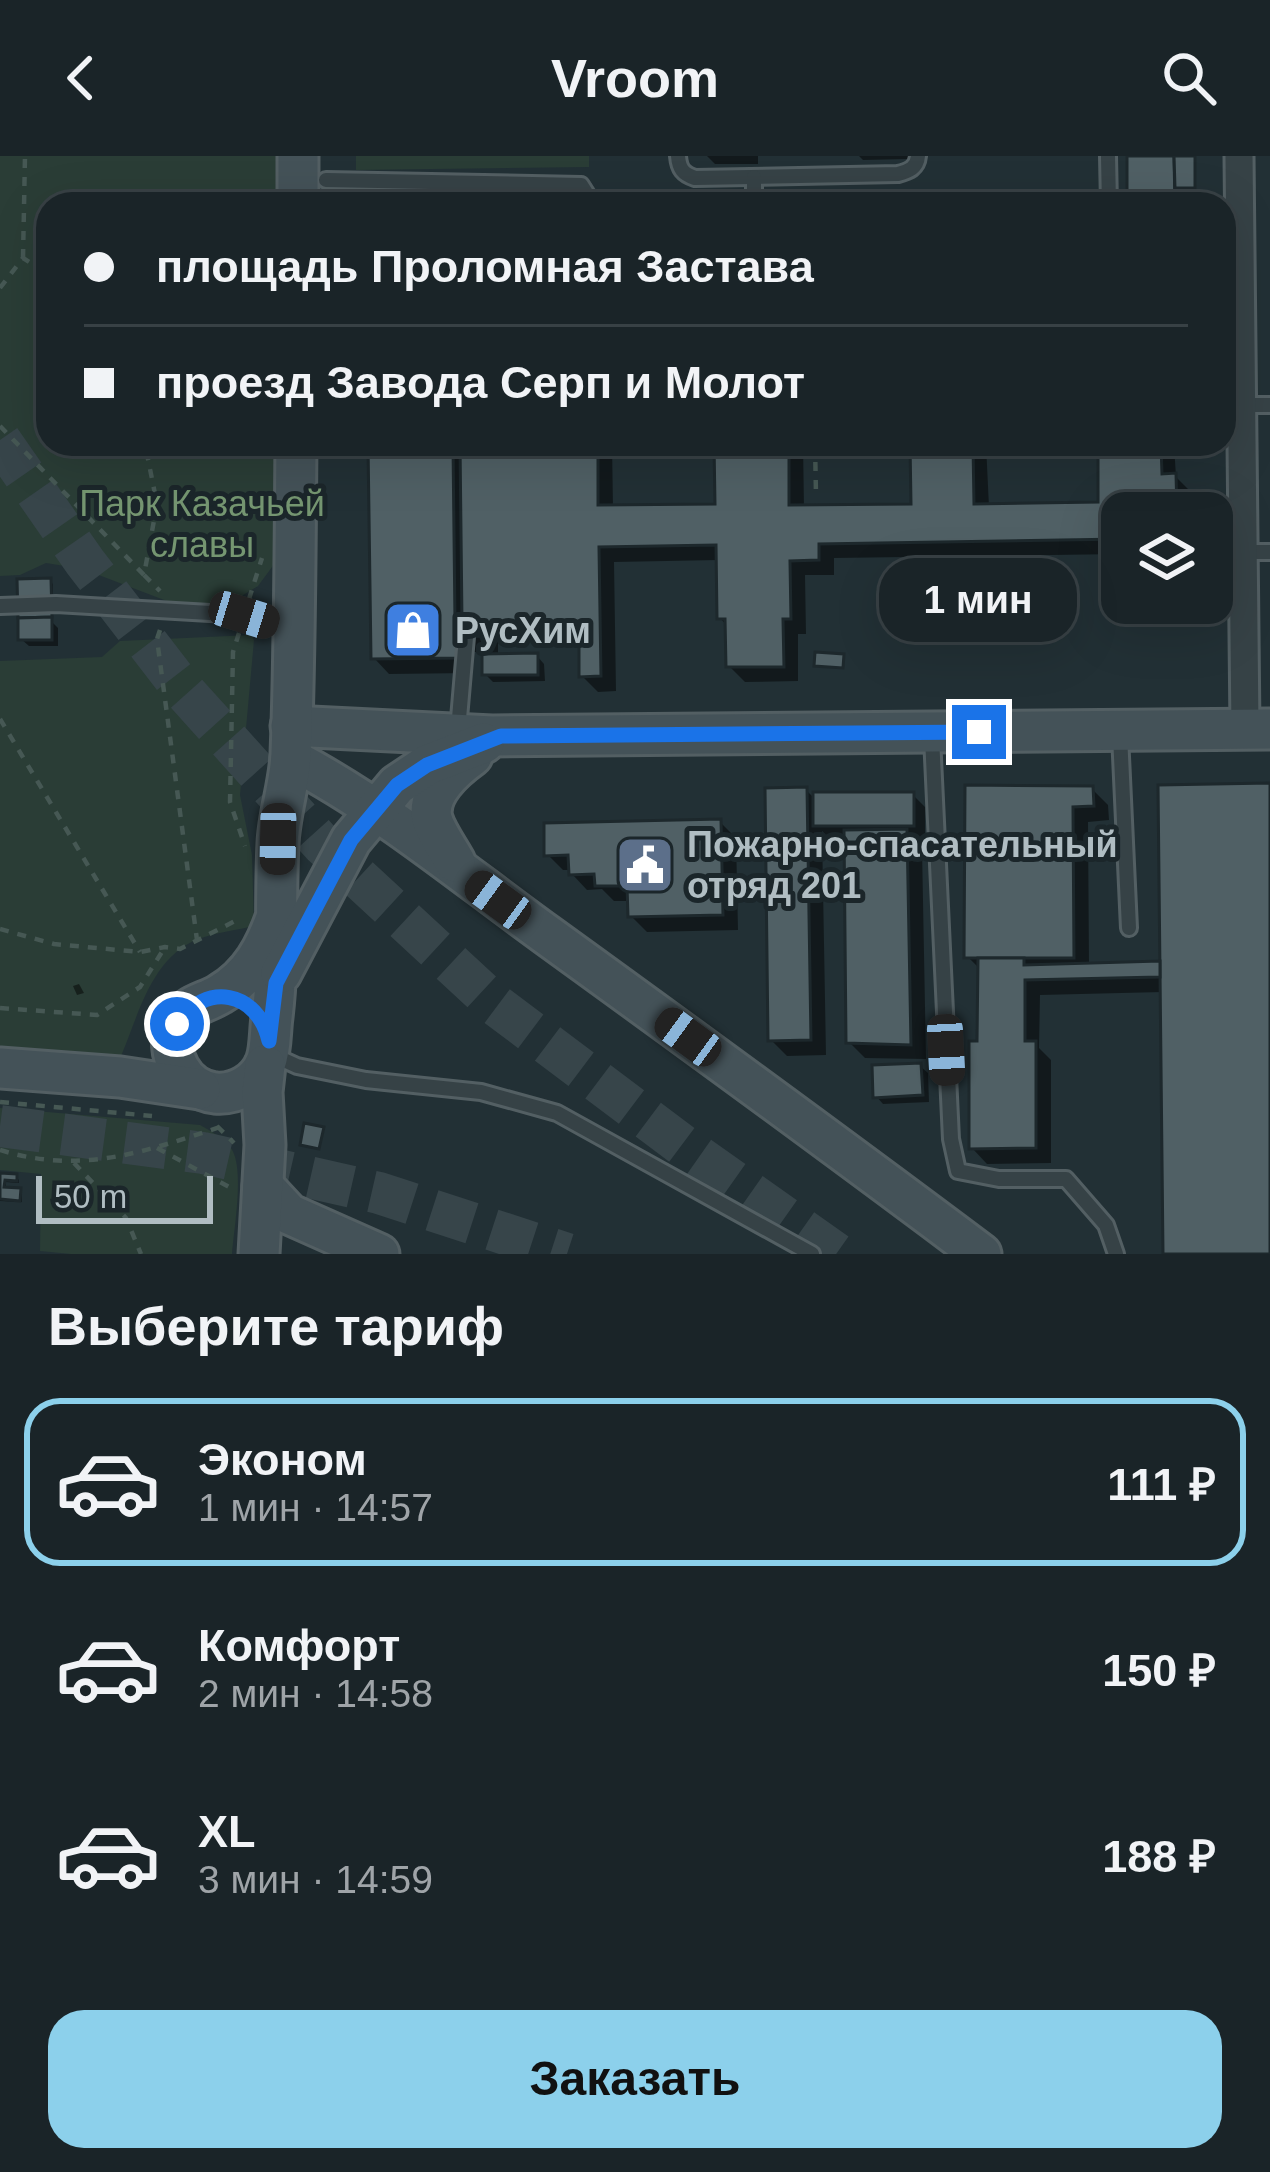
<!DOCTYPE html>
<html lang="ru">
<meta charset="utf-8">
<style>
body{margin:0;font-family:Helvetica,sans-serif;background:#232c30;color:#f1f3f6;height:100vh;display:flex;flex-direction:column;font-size:45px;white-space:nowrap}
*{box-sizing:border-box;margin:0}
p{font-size:39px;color:#9fa4a8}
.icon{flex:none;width:66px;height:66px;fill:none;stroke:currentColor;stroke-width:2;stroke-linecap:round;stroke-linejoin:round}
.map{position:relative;height:1098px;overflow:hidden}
.sheet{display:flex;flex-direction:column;background:#1a2428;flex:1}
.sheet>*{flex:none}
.banner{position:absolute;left:36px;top:36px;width:1200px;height:264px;border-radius:36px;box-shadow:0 12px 48px #0002,0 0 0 3px #384145;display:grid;align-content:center;height:264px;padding:0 48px;background:#1a2428}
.fabs{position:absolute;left:1101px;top:336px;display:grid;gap:24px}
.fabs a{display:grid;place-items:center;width:132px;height:132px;border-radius:24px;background:#1a2428;box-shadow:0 12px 48px #0002,0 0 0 3px #384145;font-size:60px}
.scale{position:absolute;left:36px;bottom:30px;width:177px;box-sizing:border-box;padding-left:12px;border:6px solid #b0bdc2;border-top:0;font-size:33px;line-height:42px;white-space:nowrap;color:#b0bdc2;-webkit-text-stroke:9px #1b262a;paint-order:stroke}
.end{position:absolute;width:54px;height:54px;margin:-27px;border:15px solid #1a73e8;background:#fff;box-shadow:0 0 0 6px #fff}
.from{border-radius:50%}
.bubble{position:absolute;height:84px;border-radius:36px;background:#1a2428;box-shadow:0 12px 48px #0002,0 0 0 3px #384145;font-size:39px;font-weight:700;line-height:84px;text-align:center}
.car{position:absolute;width:36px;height:72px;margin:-36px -18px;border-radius:15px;box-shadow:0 0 9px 3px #0007;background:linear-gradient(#222 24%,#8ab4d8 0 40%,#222 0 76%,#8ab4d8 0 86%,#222 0)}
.banner b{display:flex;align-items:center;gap:42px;height:114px;font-size:45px}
.banner b+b{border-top:3px solid #384145}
.banner i{width:30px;height:30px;background:#f1f3f6}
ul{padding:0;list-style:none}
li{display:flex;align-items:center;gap:36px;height:168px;margin:0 24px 18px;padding:0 24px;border:6px solid transparent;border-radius:36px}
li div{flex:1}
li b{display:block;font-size:45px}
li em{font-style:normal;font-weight:700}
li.on{border-color:#8cd0eb}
li>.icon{width:108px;height:108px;stroke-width:1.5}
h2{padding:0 48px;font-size:54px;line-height:144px}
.button{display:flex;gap:24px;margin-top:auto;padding:24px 48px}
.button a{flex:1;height:138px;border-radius:36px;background:#8cd0eb;color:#111;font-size:48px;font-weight:700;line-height:138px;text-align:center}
header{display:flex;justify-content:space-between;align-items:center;height:156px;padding:0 48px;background:#1a2428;font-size:54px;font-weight:700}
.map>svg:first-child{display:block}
.green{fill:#2a3d36}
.shadow{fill:#0007}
.building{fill:#506065;stroke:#1d282c;stroke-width:3}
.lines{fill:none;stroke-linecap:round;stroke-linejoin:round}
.primary-tunnel{stroke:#37454a;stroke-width:42;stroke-dasharray:42 21;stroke-linecap:butt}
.lane-casing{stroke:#535f63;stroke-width:20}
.street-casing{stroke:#535f63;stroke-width:33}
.secondary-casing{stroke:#535f63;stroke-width:45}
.path{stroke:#465854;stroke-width:4.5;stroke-dasharray:9 9;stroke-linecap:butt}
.lane{stroke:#364246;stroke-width:14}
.street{stroke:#364246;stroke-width:27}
.secondary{stroke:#445258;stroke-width:39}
.route{stroke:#1a73e8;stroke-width:15}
.labels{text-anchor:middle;stroke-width:10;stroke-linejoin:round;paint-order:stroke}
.park-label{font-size:36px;fill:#759671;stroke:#1b262a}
.poi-label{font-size:36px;font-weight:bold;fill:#b0bdc2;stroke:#1b262a;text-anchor:start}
</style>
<header><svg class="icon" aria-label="back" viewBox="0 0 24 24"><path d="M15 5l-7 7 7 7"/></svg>Vroom<svg class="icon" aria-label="search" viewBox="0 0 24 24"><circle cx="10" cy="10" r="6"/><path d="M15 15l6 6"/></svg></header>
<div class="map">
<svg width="1270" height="1098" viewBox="0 0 1270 1098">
<rect width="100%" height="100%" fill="#223035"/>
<!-- green -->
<g class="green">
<path d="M0,0H282V48H48V288H284L285,377L275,407L258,430L228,448L172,447L83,413L46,407L20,419L0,420Z"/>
<path d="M356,0H589V11L356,14Z"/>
<path d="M251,479L254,484L240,639L252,699L254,770C236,774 215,777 198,783C151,802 139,858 121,900L0,891V505L102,501L120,485Z"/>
<path d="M0,952L200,969C212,976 223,981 231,992C245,1012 234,1072 232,1098H71L40,1095L41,1018L0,1014Z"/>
</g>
<!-- shadow -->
<g class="shadow">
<path d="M707,0H758V8H715Z"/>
<path d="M859,0H908L909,3L863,4Z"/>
<rect x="1130" y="0" width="66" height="48"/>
<path d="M371,288H612L613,352L718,351L717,288H803L804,352L914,351L913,288H986L989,351L1101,349V288H1174L1176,321L1191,336V357H1122V398L834,402V419H805L806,478H798V525L745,526L729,510L728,471L720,462L719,404L614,406L616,535L598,536L582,520V480L498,481V501L537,500L544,508L545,525L493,526L485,518V496H471L472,517L389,518L374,502Z"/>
<path d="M50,425L53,428V467L58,472V490H29L21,483Z"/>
<path d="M1270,630V1098H1166L1163,836L1040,839L1039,892L1051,904V1007L987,1008L972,992L980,888L981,814L967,800V632L1092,633L1108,649L1109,664L1088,666L1089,810L1159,808Z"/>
<path d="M806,634L816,644L913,639L925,651V681H911L922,692L926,903L865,902L849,886L847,680H827L822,675L826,899L787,900L771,884Z"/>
<path d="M720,666L736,682L738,774L647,776L631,760L630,745H614L602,733L587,734L572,718V714H563L547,698Z"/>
<path d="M79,828L84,837L77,839L73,830Z"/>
<path d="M920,910L928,917L929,946L883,948L876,940Z"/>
<path d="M0,1020L16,1021L19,1024V1027L6,1026V1034L19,1035L22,1037V1046L0,1045Z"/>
</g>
<!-- building -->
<g class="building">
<path d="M1127,0H1174L1175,48H1127Z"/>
<path d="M1174,0H1195V32H1175Z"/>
<path d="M448,39V48H324V44Z"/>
<path d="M368,288H453L455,466H483V480L457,481V502L371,503Z"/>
<path d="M460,288H598V349L715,348L714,288H789V349L911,348L910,288H973L974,348L1098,346V288H1161L1162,318L1176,317L1177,357H1122V383L819,388V404L790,405L791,463H783L784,511H726L725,463H717L716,389L599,391L601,520L579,521V465L462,467Z"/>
<path d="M51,422L52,461L18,462L17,423Z"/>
<path d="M52,461V484H18V462Z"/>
<path d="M815,496L844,498L843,512L814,510Z"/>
<path d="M538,497V519H482V498Z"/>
<path d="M1270,627V1098H1163L1158,629Z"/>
<path d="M965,629L1093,630L1094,650L1073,651L1074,802H964Z"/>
<path d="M807,631L811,884L768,885L765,632Z"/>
<rect x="813" y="636" width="101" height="34"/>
<path d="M721,663L723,759L628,761L627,730H595L594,718L569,719L568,699L544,700V667Z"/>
<path d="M907,673L911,889L846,887L844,674Z"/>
<path d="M978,802H1024V809L1160,805V821L1025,824V885H1036V992L969,993V885H977Z"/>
<path d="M921,907L923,939L873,942L872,909Z"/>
<path d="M304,967L324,971L319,993L300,989Z"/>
<path d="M0,1017L17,1018V1025L5,1024L4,1031L21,1032L20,1045L0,1043Z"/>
</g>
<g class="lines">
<!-- primary-tunnel -->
<g class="primary-tunnel">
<path d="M0,284L85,406L185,536L322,688L497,850L682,989L837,1098"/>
<path d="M0,970L203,997L379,1037L567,1098"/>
</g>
<defs>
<g id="lane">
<path d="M678,0C679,13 683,18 695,22L898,18C909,15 917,12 918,0"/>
<path d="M1108,0L1109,48"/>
<path d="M754,21V48"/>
<path d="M326,24L581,29L593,48"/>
<path d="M1242,249H1270"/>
<path d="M1243,396H1270"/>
<path d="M0,450L56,448L244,459L292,474"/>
<path d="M458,574L466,481"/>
<path d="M1120,579L1129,772"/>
<path d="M932,581L951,983L958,1015L999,1023H1066L1106,1069L1116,1098"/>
<path d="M273,899L297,910L366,924L481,936L557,957L812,1098"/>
</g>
<path id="street" d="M1239,0L1245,573"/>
<g id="secondary">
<path d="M298,48V0"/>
<path d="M291,570L492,580L1270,573"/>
<path d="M291,603C381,650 464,719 547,779C692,884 837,990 981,1098"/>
<path d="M455,706C448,693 436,677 432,663C426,637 454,613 472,600"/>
<path d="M277,759C266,791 251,820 220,838C204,848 186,848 177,868C163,898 184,933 215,937C237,939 258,926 266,906C271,893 270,875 272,861C279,803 275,746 278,688C279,658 290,628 291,598C295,495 295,391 296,288"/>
<path d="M281,817L351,684L397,629L427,609L484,587"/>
<path d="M0,912L120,921L200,933"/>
<path d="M263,1030L289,1058L379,1098"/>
<path d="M259,1098L265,989L262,936L265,909"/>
</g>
</defs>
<!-- lane casing -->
<use href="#lane" class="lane-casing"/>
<!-- street casing -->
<use href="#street" class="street-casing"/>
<!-- secondary casing -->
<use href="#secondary" class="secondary-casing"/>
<!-- path -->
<g class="path">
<path d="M23,102L25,0"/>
<path d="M0,132L23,102L48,118"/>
<path d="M0,270L144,419L157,348L145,288"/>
<path d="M815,288L816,339"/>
<path d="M144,419L160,435"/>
<path d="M249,443L262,402"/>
<path d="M160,474L157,483L197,784"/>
<path d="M239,477L233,496L230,646L245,690"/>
<path d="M0,563L140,796"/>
<path d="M0,773L54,788L140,796L165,791L180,793L241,762"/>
<path d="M0,852L97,859L140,831L165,791"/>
<path d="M0,946L152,960"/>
<path d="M217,970L234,987"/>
<path d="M157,992L231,1032"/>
<path d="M0,994C81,1019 144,996 220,971"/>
<path d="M74,1007L126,1062L141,1098"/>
</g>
<!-- lane -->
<use href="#lane" class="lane"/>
<!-- street -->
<use href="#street" class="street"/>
<!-- secondary -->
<use href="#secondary" class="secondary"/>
</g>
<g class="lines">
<!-- route -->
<path class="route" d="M177,868C205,825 258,835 269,885L276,827L351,684L397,629L427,609L501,580L979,576"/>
</g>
<!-- icons -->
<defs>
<symbol id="shop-square" viewBox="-11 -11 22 22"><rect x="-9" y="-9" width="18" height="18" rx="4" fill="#3f7fe0" stroke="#1b262a"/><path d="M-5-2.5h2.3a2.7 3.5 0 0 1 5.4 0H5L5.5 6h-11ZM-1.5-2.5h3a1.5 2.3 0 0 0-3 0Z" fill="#fff"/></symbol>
<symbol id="civic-square" viewBox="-11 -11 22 22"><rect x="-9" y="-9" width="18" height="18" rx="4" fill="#5c6f8a" stroke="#1b262a"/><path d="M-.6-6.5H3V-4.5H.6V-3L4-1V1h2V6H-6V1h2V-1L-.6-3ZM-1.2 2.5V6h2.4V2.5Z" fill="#fff"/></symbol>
</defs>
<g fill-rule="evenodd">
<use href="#shop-square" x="380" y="441" width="66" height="66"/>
<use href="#civic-square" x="612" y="676" width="66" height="66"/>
</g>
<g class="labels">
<!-- park labels -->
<g class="park-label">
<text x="202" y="360">Парк Казачьей<tspan x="202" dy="41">славы</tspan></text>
</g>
<!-- poi labels -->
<g class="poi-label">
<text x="455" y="487">РусХим</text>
<text x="687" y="701">Пожарно-спасательный<tspan x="687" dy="41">отряд 201</tspan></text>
</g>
</g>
</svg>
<div class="fabs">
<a><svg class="icon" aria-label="layers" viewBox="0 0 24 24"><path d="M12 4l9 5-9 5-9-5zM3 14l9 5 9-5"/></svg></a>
</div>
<div class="scale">50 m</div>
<i class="end from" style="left:177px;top:868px"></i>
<i class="end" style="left:979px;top:576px"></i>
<div class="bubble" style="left:879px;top:402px;width:198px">1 мин</div>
<i class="car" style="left:244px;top:459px;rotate:107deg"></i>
<i class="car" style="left:278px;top:683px;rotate:181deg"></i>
<i class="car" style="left:498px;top:744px;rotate:306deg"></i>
<i class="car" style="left:688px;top:881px;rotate:306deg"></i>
<i class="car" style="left:946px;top:894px;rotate:177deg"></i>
<div class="banner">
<b><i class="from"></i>площадь Проломная Застава</b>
<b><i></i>проезд Завода Серп и Молот</b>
</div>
</div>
<section class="sheet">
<h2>Выберите тариф</h2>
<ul>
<li class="on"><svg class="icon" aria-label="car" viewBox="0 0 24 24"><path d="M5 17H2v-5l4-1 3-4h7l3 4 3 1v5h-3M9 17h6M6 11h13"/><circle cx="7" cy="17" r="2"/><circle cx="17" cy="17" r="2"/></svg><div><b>Эконом</b><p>1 мин · 14:57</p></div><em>111 ₽</em></li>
<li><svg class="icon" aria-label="car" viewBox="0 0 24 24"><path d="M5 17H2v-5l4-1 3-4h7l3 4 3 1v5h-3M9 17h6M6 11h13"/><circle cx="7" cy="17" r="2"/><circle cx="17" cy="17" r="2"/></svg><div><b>Комфорт</b><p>2 мин · 14:58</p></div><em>150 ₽</em></li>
<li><svg class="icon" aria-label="car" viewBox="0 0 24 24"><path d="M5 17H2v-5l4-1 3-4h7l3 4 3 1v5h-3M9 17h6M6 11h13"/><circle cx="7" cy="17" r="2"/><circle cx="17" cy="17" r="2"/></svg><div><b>XL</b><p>3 мин · 14:59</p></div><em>188 ₽</em></li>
</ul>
<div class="button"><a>Заказать</a></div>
</section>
